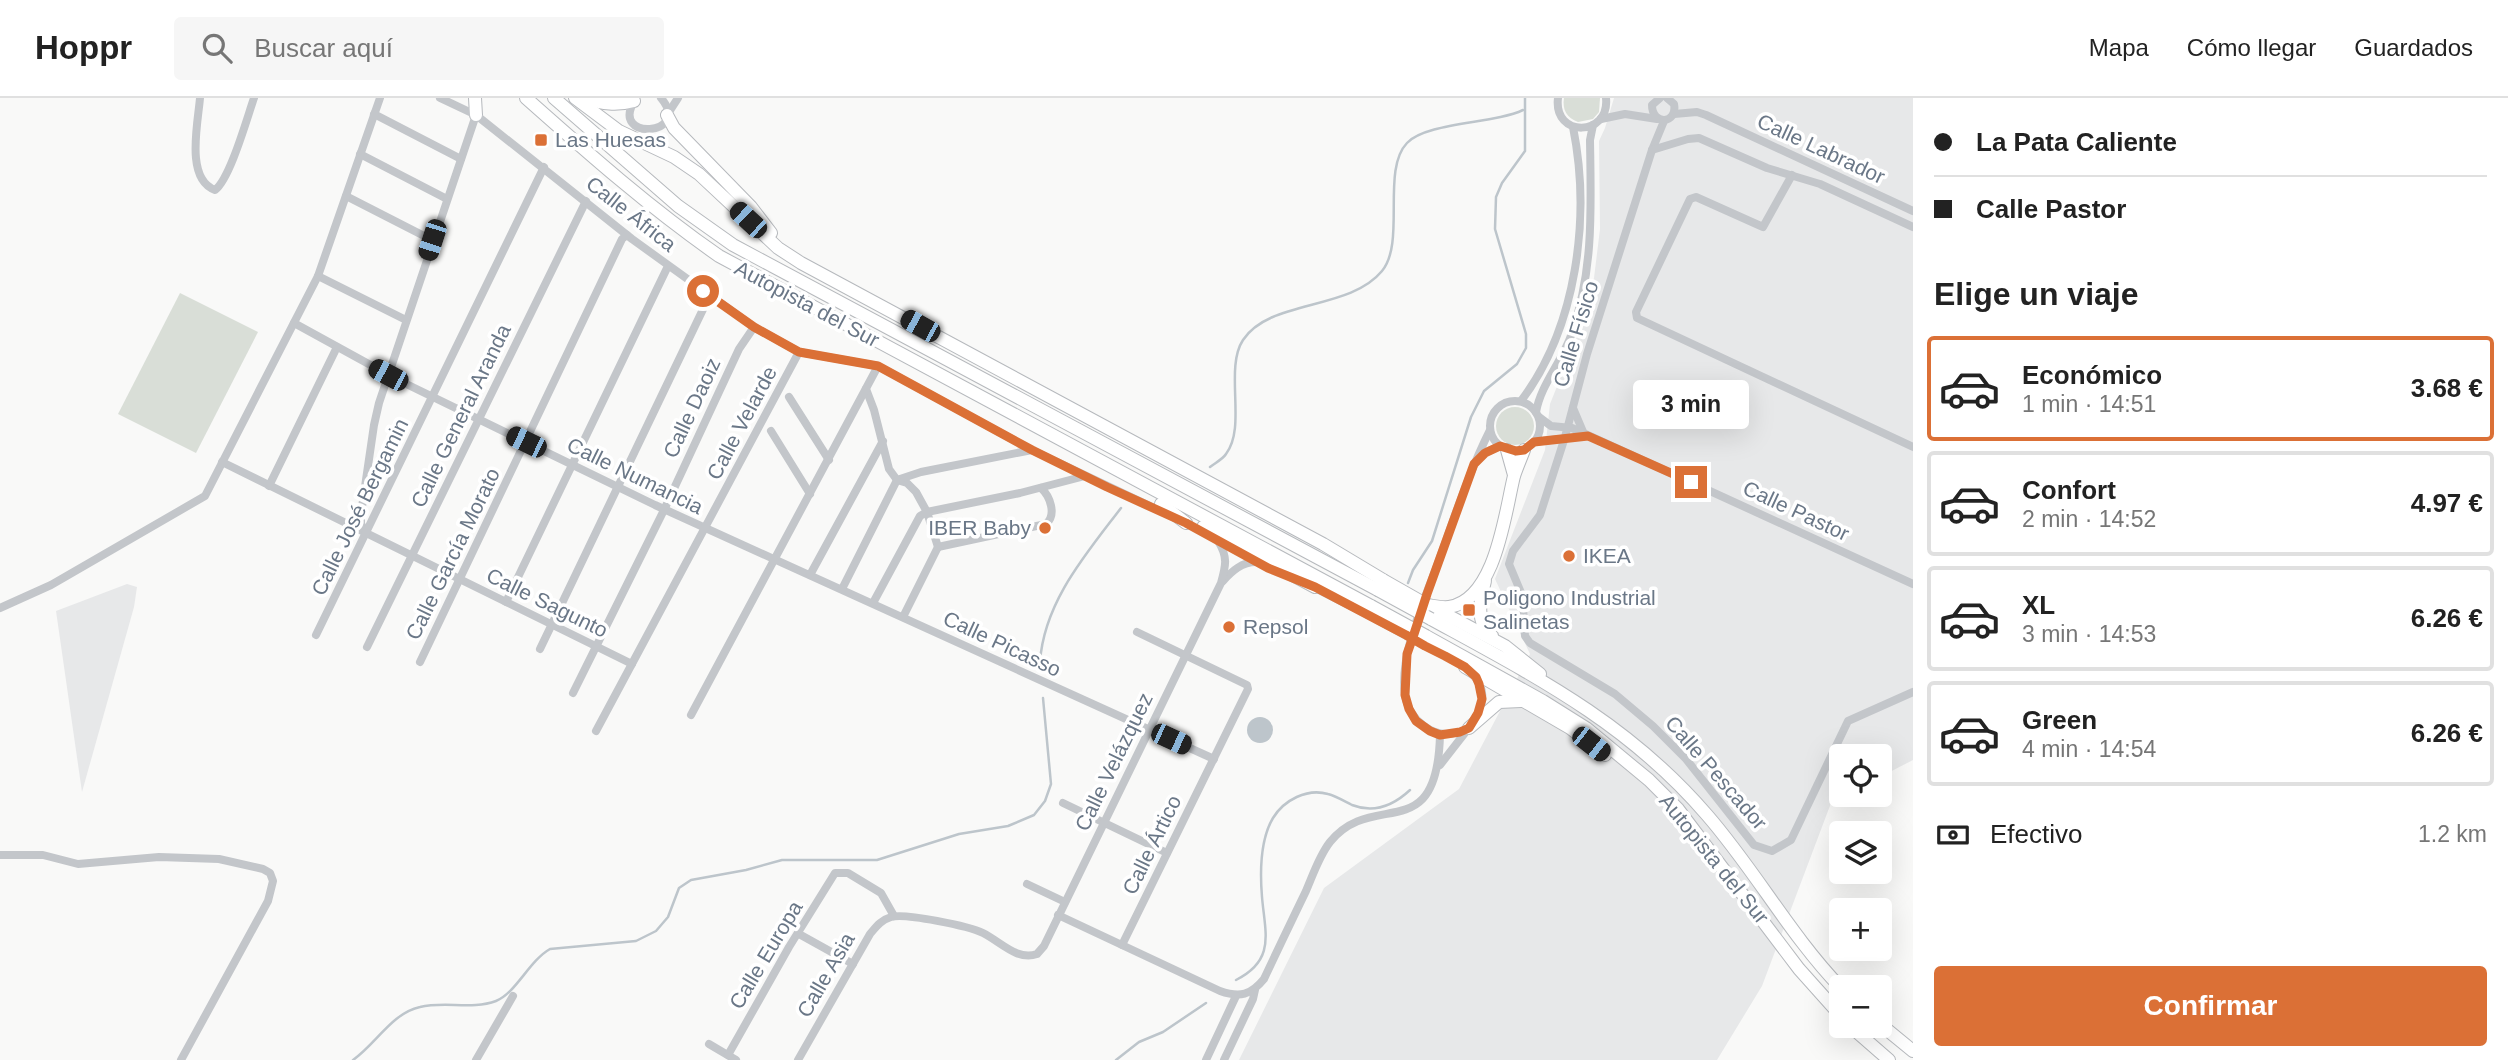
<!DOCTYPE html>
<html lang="es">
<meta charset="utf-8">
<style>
body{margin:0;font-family:Helvetica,sans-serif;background:#f6f6f6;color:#222;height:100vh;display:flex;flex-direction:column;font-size:26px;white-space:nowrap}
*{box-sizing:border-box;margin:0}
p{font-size:23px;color:#767676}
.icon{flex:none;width:38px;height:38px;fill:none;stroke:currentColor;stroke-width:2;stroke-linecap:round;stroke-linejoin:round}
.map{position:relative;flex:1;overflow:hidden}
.side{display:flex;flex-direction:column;background:#fff;width:595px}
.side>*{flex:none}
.top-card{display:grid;align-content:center;height:154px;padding:0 21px;background:#fff}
.tools{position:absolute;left:1829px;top:646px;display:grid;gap:14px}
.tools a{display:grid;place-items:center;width:63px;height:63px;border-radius:7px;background:#fff;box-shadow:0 7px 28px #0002;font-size:35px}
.end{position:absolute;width:32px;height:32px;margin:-16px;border:9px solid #db7036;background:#fff;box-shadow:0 0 0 4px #fff}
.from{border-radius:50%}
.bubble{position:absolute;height:49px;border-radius:7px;background:#fff;box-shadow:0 7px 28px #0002;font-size:23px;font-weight:600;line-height:49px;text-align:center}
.car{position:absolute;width:21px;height:42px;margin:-21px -10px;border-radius:9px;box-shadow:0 0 5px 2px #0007;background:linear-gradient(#222 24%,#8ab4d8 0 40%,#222 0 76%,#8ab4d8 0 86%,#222 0)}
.top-card b{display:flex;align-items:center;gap:24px;height:66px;font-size:26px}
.top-card b+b{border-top:2px solid #e0e0e0}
.top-card i{width:18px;height:18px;background:#222}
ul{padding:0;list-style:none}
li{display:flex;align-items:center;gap:21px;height:105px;margin:0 14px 10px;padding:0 7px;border:4px solid #e0e0e0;border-radius:7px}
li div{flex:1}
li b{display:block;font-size:26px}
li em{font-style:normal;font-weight:600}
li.current{border-color:#db7036}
li>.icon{width:63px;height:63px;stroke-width:1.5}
h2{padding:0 21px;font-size:32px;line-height:84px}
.pay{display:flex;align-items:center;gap:18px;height:77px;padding:0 21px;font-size:26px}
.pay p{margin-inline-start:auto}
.cta{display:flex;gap:14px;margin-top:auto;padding:14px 21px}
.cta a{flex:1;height:80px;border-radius:7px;background:#db7036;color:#fff;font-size:28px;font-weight:600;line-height:80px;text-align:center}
header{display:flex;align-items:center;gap:42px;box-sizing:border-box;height:98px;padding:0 35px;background:#fff;border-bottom:2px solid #e0e0e0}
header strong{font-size:33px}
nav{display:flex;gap:38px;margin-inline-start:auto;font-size:24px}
.search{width:490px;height:63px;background:#f6f6f6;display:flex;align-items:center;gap:18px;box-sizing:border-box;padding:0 24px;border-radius:7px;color:#767676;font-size:26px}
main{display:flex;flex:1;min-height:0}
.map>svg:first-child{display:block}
.built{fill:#e7e8e9}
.green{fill:#d9ded7}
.water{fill:#bdc5cb}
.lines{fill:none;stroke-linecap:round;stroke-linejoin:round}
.stream{stroke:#bdc5cb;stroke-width:2.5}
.highway-casing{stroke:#b6b9bd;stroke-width:14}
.minor{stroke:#c3c6ca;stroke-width:8}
.highway{stroke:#fff;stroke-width:12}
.highway-bridge-casing{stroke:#b6b9bd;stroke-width:14;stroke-linecap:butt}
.minor-bridge{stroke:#c3c6ca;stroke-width:8}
.highway-bridge{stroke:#fff;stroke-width:12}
.route{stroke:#db7036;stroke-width:9}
.poi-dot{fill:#db7036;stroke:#fff;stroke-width:2.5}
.labels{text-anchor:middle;stroke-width:7;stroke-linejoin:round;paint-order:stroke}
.poi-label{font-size:21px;fill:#6a7787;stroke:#fff;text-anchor:start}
.street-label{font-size:21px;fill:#6a7787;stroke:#fff}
</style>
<header>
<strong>Hoppr</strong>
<div class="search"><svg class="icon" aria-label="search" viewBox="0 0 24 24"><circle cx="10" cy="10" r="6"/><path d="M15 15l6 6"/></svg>Buscar aquí</div>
<nav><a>Mapa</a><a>Cómo llegar</a><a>Guardados</a></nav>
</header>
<main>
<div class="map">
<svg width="1913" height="962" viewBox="0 0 1913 962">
<rect width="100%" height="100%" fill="#f9f9f8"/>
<!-- built -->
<g class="built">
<path d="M1614,0H1913V662L1880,679V658H1841V696L1847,697L1831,705L1762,888L1717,962H1239L1324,790L1459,691L1530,556L1495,481L1545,352L1550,306L1580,231L1594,180L1600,131L1599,43L1605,30Z"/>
<path d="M127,486L137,489L134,509L82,694L56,513Z"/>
</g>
<!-- green -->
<g class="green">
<path d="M1564,0H1600L1599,14L1593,21L1578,24C1567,20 1562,12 1564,0Z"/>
<path d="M180,195L258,234L196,355L118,316Z"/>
<circle cx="1515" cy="328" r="19"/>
</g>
<!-- water -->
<circle class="water" cx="1260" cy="632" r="13"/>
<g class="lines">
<!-- stream -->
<g class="stream">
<path d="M1210,369C1215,365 1223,361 1226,356C1247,329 1224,271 1243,242C1270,201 1349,213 1382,173C1406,144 1381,72 1407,45C1427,24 1494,26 1523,12"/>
<path d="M1408,485L1413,472L1432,443L1471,319L1484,293L1517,266L1526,250V236L1495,131L1496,99L1502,85L1525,53V0"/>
<path d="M1040,564C1044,504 1086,456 1121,410"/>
<path d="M1236,882C1276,862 1265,835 1262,799C1260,775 1260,742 1273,720C1284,702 1307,690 1328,696C1336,698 1344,703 1352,707C1375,716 1394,707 1410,692"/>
<path d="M353,962C376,946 392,915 420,909C445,903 472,912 496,903C516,895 529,863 550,851L636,843L656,833L668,819L679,790L691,782L746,772L782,762H877L959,736L1008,728L1034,717L1045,703L1051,686L1043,600"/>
<path d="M1116,962L1139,944L1163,934L1206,905"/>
</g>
<defs>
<g id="highway">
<path d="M475,0L476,17"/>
<path d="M526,0C589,56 650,110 719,158L1371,508"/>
<path d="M554,0L678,108L733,147L1378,492"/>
<path d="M575,0L619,33L674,59L699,76L778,150L801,165L1323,446L1383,482"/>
<path d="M585,0C603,6 616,8 634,3"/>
<path d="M667,17L674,30L751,109L771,135"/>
<path d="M1507,352L1514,377"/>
<path d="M1161,406L1186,425"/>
<path d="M1203,429L1315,489"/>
<path d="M1485,483C1480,502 1475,524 1492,538"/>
<path d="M1427,507C1434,508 1442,510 1449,509C1496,502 1505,414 1514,378C1517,369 1521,360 1524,352"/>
<path d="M1434,510L1505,548L1540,576"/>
<path d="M1431,521C1535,578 1628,625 1707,717C1755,772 1790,837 1841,890"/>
<path d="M1426,538L1543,603L1586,630L1649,682L1678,711L1799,871L1841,918"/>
<path d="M1465,569L1570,630L1605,657"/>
<path d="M1469,630L1499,604L1521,603"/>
<path d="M1880,926L1913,953"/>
<path d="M1850,928L1889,962"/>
</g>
</defs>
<!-- highway casing -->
<use href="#highway" class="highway-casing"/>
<!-- minor -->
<g class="minor">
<path d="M200,0C198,25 185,81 215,92C230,81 247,20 254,0"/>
<path d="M440,0L476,17L632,141L754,229L799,254L878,268L1032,352L1171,418"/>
<path d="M1558,0C1553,40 1610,39 1606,0"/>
<path d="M1660,0L1652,7C1652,28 1678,26 1674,6L1667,0"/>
<path d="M635,2C608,44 693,38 661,0"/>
<path d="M374,16L461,61"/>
<path d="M1674,16L1697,14L1706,17L1913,113"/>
<path d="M667,17L678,0"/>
<path d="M1601,21L1625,16L1657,21"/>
<path d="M1664,23L1652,52L1587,256L1565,339L1540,417L1513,453L1509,466L1522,497L1525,538L1530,545L1615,596L1653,628L1686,661L1754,747L1772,753L1791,742L1848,623L1913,594"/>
<path d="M1652,52L1688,41L1699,40L1767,70L1820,86L1913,129"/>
<path d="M360,56L447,101"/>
<path d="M1792,77L1763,129L1696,99L1690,101L1636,214L1637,220L1913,349"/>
<path d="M346,98L432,142"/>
<path d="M318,178L406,222"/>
<path d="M294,225L396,281L655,407L1214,661"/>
<path d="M866,291L874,312L889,371L897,382L907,385L916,394L927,414L938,449"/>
<path d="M789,299L829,362"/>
<circle cx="1515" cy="328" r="25"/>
<path d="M1521,303C1577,229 1591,119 1573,29"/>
<path d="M1573,310L1584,336"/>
<path d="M1536,314C1541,286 1562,264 1572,235C1594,170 1591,110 1590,42L1593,27"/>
<path d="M1539,319L1551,328L1572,330L1592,339L1913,486"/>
<path d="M771,333L810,396"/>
<path d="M1534,344L1585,338"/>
<path d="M1478,361L1484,355L1500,348"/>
<path d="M222,364L632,566"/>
<path d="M897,382L921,374L1032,352"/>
<path d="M269,388L337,249"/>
<path d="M366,435L361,426V416L374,327L379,305L476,17"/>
<path d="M938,449L1046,426C1057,417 1050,398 1041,390"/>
<path d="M810,477L883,343"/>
<path d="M1223,483C1232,473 1242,464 1256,464"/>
<path d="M1311,488L1368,517"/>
<path d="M842,491L897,382"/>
<path d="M506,504L668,168"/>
<path d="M873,505L920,418L927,414L1020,395L1085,378"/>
<path d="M0,510L51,487L205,398L318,178L380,0"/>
<path d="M903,519L938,449"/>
<path d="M316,537L544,69"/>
<path d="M1425,548C1454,563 1499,578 1476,620"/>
<path d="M367,549L586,103"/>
<path d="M540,551L707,203L711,199"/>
<path d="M420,564L622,141L627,137"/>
<path d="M573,595L664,412L739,251L754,229"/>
<path d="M691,617L878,268"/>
<path d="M1469,630C1453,638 1438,639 1424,628C1413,620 1407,610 1405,597C1399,555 1425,502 1439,462C1455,418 1469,374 1490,332"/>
<path d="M596,633L799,254"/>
<path d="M1440,667L1468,631"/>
<path d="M1063,705L1167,755"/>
<path d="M0,757H43L78,766L159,759L219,761L263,771L270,775L273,783L268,803L181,962"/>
<path d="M1027,786L1065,804"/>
<path d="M1058,817L1220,893C1240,900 1251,897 1264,881C1278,851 1292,822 1306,793C1313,777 1319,758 1330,744C1374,690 1437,751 1440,637"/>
<path d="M799,836L853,866"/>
<path d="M1122,847L1248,591L1247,587L1137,534"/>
<path d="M709,946L736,962"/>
<path d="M728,957L789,849L835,775H848L881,795L894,818"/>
<path d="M476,962L513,898"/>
<path d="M798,962L870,836C876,829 881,822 891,819C905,815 969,828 983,835C1001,844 1017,863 1037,856L1044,848L1221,485C1226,467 1228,459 1218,443"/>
<path d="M1206,962L1236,898"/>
<path d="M1224,962L1253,901L1255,892"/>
</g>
<!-- highway -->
<use href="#highway" class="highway"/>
<defs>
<g id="highway-bridge">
<path d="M1383,482L1427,507"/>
<path d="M1378,492L1431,521"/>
<path d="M1371,508L1426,538"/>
</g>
</defs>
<!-- highway-bridge casing -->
<use href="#highway-bridge" class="highway-bridge-casing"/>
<!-- minor-bridge -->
<path class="minor-bridge" d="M1368,517L1425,548"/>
<!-- highway-bridge -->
<use href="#highway-bridge" class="highway-bridge"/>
</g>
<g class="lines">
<!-- route -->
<path class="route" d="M703,193L754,229L799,254L878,268L1032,352L1107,389L1186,425L1268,470L1315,489L1387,527L1406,537L1425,548L1445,558L1465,569L1476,579L1479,586L1482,601L1478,615L1469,630L1460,634L1440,637L1430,633L1416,623L1409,611L1405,597L1407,556L1414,536L1427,496L1474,366L1485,355L1500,348L1516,353L1524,352L1534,344L1588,338L1691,384"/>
</g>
<!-- markers -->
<g class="poi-dot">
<rect x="534" y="35" width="14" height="14" rx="3.5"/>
<circle cx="1045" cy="430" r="7"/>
<circle cx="1569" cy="458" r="7"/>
<rect x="1462" y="505" width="14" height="14" rx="3.5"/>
<circle cx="1229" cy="529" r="7"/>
</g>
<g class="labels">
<!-- poi labels -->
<g class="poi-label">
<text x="555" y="49">Las Huesas</text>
<text x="1031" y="437" text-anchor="end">IBER Baby</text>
<text x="1583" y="465">IKEA</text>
<text x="1483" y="507">Poligono Industrial<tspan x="1483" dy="24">Salinetas</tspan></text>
<text x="1243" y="536">Repsol</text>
</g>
<!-- street labels -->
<g class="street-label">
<text transform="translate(1821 51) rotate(25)" y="7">Calle Labrador</text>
<text transform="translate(631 116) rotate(38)" y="7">Calle África</text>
<text transform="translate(807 206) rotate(28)" y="7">Autopista del Sur</text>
<text transform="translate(1576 236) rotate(-73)" y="7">Calle Físico</text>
<text transform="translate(692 310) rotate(-65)" y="7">Calle Daoiz</text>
<text transform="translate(461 318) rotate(-64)" y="7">Calle General Aranda</text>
<text transform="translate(742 325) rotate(-62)" y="7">Calle Velarde</text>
<text transform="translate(635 378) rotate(26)" y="7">Calle Numancia</text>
<text transform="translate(360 409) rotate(-64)" y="7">Calle José Bergamin</text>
<text transform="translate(1796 413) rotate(25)" y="7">Calle Pastor</text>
<text transform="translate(453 456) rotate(-64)" y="7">Calle García Morato</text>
<text transform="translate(547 505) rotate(26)" y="7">Calle Sagunto</text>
<text transform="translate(1002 546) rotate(25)" y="7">Calle Picasso</text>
<text transform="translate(1114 664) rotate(-64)" y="7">Calle Velázquez</text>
<text transform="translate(1716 675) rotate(49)" y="7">Calle Pescador</text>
<text transform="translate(1152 747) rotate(-64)" y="7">Calle Ártico</text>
<text transform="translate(1714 761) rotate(51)" y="7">Autopista del Sur</text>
<text transform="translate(766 857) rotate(-59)" y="7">Calle Europa</text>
<text transform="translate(826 877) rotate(-60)" y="7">Calle Asia</text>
</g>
</g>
</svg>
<div class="tools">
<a><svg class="icon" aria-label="locate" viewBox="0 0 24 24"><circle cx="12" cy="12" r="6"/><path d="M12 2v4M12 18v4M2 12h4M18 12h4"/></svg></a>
<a><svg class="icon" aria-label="layers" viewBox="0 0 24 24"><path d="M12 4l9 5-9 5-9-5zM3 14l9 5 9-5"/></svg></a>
<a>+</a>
<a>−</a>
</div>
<i class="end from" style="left:703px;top:193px"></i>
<i class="end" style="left:1691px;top:384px"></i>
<div class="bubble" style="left:1633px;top:282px;width:116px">3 min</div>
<i class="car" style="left:748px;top:122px;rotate:313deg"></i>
<i class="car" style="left:432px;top:142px;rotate:198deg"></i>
<i class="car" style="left:920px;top:228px;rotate:299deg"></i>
<i class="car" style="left:388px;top:277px;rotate:298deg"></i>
<i class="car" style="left:526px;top:344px;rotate:296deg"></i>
<i class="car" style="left:1171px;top:641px;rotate:115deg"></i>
<i class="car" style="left:1591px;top:646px;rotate:128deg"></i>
</div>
<section class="side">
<div class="top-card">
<b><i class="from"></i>La Pata Caliente</b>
<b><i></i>Calle Pastor</b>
</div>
<h2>Elige un viaje</h2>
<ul>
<li class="current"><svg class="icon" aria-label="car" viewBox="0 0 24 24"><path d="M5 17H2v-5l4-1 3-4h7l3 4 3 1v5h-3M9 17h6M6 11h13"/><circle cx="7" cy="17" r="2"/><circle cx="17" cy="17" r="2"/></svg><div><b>Económico</b><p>1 min · 14:51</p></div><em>3.68 €</em></li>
<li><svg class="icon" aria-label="car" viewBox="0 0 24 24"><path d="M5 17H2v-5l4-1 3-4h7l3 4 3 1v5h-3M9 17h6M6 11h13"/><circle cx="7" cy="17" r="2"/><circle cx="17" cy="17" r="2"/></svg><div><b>Confort</b><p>2 min · 14:52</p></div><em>4.97 €</em></li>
<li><svg class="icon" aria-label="car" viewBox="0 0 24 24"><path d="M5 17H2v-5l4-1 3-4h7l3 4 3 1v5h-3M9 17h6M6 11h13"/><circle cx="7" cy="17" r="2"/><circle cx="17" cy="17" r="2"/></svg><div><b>XL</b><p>3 min · 14:53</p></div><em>6.26 €</em></li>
<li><svg class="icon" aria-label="car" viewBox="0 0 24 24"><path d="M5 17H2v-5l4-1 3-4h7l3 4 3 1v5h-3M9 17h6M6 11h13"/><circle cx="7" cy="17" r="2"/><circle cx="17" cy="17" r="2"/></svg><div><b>Green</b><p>4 min · 14:54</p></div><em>6.26 €</em></li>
</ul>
<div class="pay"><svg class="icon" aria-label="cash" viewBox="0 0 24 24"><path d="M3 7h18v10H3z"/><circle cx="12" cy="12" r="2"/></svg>Efectivo<p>1.2 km</p></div>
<div class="cta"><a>Confirmar</a></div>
</section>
</main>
